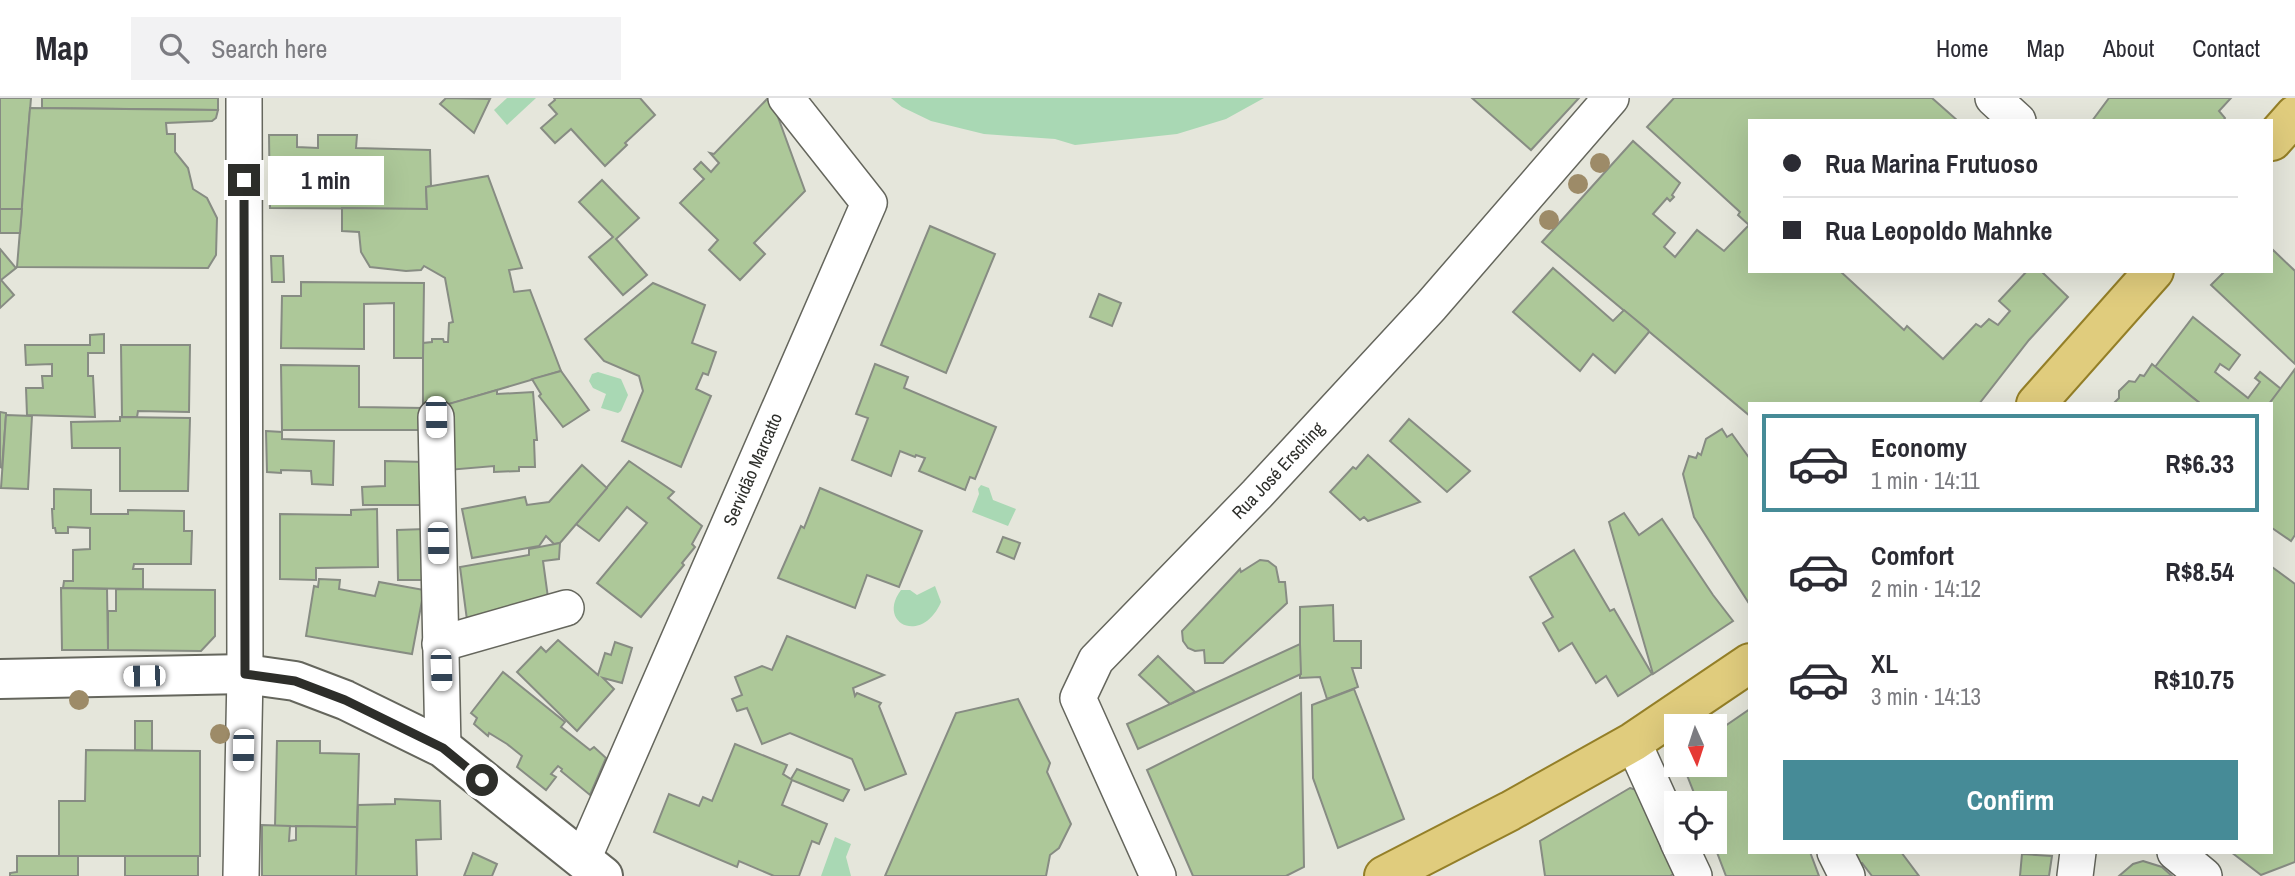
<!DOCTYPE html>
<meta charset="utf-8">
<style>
body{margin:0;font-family:"Archivo Narrow",sans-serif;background:#f2f2f3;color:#2b2b33;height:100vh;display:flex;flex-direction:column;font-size:26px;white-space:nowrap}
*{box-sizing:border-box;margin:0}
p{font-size:23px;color:#7c7c81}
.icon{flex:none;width:38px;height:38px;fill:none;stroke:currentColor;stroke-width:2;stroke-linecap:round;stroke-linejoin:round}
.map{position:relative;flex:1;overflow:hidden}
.sheet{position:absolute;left:1748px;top:304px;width:525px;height:452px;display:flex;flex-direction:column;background:#fff;border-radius:0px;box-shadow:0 7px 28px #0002}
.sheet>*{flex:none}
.hud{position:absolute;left:1748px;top:21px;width:525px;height:154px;border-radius:0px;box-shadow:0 7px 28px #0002;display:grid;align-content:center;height:154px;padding:0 35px;background:#fff}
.needle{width:46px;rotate:177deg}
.controls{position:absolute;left:1664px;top:616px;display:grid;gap:14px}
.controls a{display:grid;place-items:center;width:63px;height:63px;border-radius:0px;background:#fff;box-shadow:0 7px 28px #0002;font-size:35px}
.end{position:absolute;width:32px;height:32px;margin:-16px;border:9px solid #2d2e2a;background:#fff;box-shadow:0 0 0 4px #fff}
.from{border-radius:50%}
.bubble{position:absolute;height:49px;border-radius:0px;background:#fff;box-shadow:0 7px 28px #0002;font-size:23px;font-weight:700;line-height:49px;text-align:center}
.car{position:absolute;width:21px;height:42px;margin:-21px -10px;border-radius:9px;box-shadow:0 0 5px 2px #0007;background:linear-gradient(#fff 24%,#345 0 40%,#fff 0 76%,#345 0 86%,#fff 0)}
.hud b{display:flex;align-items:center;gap:24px;height:66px;font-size:26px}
.hud b+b{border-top:2px solid #e1e1e2}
.hud i{width:18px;height:18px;background:#2b2b33}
ul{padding:12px 0 0;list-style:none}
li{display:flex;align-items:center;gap:21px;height:98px;margin:0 14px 10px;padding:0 21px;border:4px solid transparent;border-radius:0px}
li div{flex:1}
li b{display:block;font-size:26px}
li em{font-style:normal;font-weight:700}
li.current{border-color:#468b97}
li>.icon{width:63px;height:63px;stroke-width:1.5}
.button{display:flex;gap:14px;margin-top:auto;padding:14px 35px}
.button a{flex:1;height:80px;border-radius:0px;background:#468b97;color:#fff;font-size:28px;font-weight:700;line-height:80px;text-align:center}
header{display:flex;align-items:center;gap:42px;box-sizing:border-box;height:98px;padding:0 35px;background:#fff;border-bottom:2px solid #e1e1e2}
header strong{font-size:33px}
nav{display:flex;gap:38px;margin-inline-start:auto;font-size:24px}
.search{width:490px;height:63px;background:#f2f2f3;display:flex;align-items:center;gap:18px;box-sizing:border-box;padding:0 24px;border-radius:0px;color:#7c7c81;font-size:26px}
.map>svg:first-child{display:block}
.water{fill:#a9d8b4}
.building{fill:#adc899;stroke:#878c83;stroke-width:2}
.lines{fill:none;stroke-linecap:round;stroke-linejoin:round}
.minor-casing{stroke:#65665d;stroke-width:38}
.tertiary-casing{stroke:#65665d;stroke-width:42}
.primary-casing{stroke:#947f28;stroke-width:42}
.minor{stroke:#fff;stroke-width:35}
.tertiary{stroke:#fff;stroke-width:38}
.primary{stroke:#e0cc7d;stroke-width:38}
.tree{fill:#9d8b68}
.route{stroke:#2d2e2a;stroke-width:9}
.labels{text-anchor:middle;stroke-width:5;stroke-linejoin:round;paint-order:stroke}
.street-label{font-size:18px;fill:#2d2e2a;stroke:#e5e6db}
</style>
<header>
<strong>Map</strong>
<div class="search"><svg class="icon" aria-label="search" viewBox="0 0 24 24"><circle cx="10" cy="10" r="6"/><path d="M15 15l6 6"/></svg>Search here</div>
<nav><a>Home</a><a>Map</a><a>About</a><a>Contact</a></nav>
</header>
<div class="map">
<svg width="2295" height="778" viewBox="0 0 2295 778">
<rect width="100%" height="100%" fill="#e5e6db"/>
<!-- water -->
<g class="water">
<path d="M507,0H536L507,27L494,12Z"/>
<path d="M891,0H1264L1226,21L1177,36L1075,47L1055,41L984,36L931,23L902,9Z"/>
<path d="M598,274L621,281L628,297L621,313L618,315L601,310L606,296L593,290L589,283L592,276Z"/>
<path d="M981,387L989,390L993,402L1016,411L1008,428L972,414L979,396L978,391Z"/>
<path d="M935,488L941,504C922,548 876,525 901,492H910L917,497Z"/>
<path d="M835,739L851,746L846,759L851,778H821Z"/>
</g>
<!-- building -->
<g class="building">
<path d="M0,0H31L22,111H0Z"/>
<path d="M42,0H218V12L42,10Z"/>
<path d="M446,0L490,1L474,35L440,6Z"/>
<path d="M554,0H640L655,17L625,45L627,47L605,68L571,31L555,45L541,30L557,16L549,7L555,2Z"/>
<path d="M768,0H771L805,93L754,145L765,156L740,182L709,152L718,142L680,105L704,81L694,71L701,64L711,74L719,65L710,55L714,56Z"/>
<path d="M1472,0H1579L1531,52Z"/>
<path d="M1674,0H1932L1958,23H1750V173H1840L1904,232L1907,228L1943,261L1976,226L1981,229L1989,221L1998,227L2010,213L1999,203L2027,173H2041L2068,199L2029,242L1979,306H1750V318L1542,144L1633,43L1680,85L1672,97L1674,99L1670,103L1667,100L1653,116L1675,135L1664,149L1675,159L1697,132L1724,153L1749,127L1738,117L1740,114L1647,29Z"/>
<path d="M2109,0H2231L2219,13L2225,20L2223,23H2092Z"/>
<path d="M30,10L218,12L216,20L212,23L166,25L167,36H175V54L188,70L193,91L207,100L217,120L216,157L208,170L17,169Z"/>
<path d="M269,37H297V49L318,50V37H357L356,50L430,52L431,88L426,89L427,111L270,110Z"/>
<path d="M488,78L522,170L509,172L514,194L530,192L561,273L423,314V245L432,244V241H443L444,244H448L449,225L453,224L445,180L424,168L421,172L406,173L370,169L361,154L359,134L342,133V110L427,111L426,89Z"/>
<path d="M602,82L639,120L616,141L647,177L623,197L589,159L613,139L579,104Z"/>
<path d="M0,111H22L20,135H0Z"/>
<path d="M930,128L995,156L946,275L881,247Z"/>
<path d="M0,151L16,170L1,182L14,197L0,210Z"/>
<path d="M2272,151L2295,173V266L2211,187L2225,173H2272Z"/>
<path d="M271,158H283L284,184H272Z"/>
<path d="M1553,170L1613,223L1624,212L1648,232L1649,234L1615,275L1593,256L1580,273L1513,214Z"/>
<path d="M301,184L424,185L423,260H394V205L364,206V251L281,250L282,198H301Z"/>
<path d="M653,185L705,207L692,245L716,254L708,277L703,275L696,291L711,298L681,369L622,343L643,293L639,278L604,263L585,241Z"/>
<path d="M1099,196L1121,205L1112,228L1090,219Z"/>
<path d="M2193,219L2240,257L2229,272L2220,266L2215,274L2248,300L2260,284L2255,280L2260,274L2281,291L2269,306H2201L2155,269Z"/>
<path d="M104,236V255H88V278H93L95,319L27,317L26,290H43L42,278H52V266L26,267L25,247H90V237Z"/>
<path d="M121,247H190L189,314L138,313L137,319H122Z"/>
<path d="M875,266L908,279L904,290L996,329L975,381L970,379L965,392L919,373L925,360L916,357L915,359L900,353L891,378L852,362L868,320L856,316Z"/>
<path d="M2152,266L2192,299L2201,306H2113L2119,300V293L2129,283L2135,284L2140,277L2144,278Z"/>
<path d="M281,267L359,268V309L423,310V332H282Z"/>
<path d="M2295,271V437L2291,443L2272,430V306H2269Z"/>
<path d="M561,273L589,312L563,329L539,298L541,296L532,281Z"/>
<path d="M497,292V296L533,294L537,342H534L535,369H519V373L494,374V368L448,372L445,307Z"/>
<path d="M0,314L6,315V317L2,370L0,369Z"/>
<path d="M6,317L32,318L28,391L1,390Z"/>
<path d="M120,319L190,320L188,393H120V350H72L71,324L120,323Z"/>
<path d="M1409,321L1470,373L1447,394L1390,343Z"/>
<path d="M1722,331L1727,339L1732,336L1750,361V507L1694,419L1683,376L1689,358L1696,360L1698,355L1701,357L1706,341Z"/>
<path d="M266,333L282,334V341L334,343L333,387L312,386L311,373L281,372V375L267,374Z"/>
<path d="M1368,357L1420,404L1368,423L1364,419L1360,422L1330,394L1353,369L1356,371Z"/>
<path d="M385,363L424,364V407H363L362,389L385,388Z"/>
<path d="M629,363L674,394L668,400L702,428L692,446L695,449L682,465L684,467L641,519L597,485L647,425L627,409L599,443L576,426Z"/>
<path d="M582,367L607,390L560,445L554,446L546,438L539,448L472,460L462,411L525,399L527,407L549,404Z"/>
<path d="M820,390L922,433L899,489L867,477L855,510L778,480L801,428L804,430Z"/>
<path d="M54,391L91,392V416H128V412L184,413V433H192L191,466H134L133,471H143V491L63,490L64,483H73V452L90,451V430L68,429V435H56L55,430H53L52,411H54Z"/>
<path d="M377,411L378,469L316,470V482L280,481V416L351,417V412Z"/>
<path d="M1624,415L1639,437L1662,421L1713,497L1733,523L1653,576L1609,424Z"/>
<path d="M425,431L427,482H398L397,432Z"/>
<path d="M1003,439L1020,445L1014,461L997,454Z"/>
<path d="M560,445L559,461L543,463L549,507L467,522L460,469L529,457V451Z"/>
<path d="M1574,452L1610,513L1614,511L1652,576L1618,598L1606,578L1596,585L1572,545L1559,553L1543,525L1553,519L1530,479Z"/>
<path d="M1260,462L1268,463L1276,469L1279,484H1285L1287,505L1223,565H1205L1204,552L1195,553L1188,550L1183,543L1182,533L1240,471L1241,474Z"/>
<path d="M2272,469L2295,486V764L2261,777L2231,754H2272Z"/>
<path d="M319,481L340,482L339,491L375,498L379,484L424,492L412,556L306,538L314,488L318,489Z"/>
<path d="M61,490L107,491L108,552H62Z"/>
<path d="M116,491L215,492V538L201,553L108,552V513H116Z"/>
<path d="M1333,507L1334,543H1361V570H1352L1358,589L1327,601L1320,579L1300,580V509Z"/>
<path d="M787,538L884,577L853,590L855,598L857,595L881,605L879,608L906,676L865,692L852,661L790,635L762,646L747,610L737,613L732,601L742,597L735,579L762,568L772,572Z"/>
<path d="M558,542L598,577L605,555L611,557L615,544L632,550L622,585L603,580L614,591L577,633L517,574L541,549L546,554Z"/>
<path d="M1300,546L1301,576L1138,651L1127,626Z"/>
<path d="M1158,558L1195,594L1170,606L1139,577Z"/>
<path d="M503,574L565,624L561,629L590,652L594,649L606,660L590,697L561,673L562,671L558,668L551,676L556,679L546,692L517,669L522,658L507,646L489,635L488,638L474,626L477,620L471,615Z"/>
<path d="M1354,591L1404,721L1338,750L1313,680L1312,607Z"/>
<path d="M1301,595L1304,769L1286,778H1193L1147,672Z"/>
<path d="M1018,601L1050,665L1047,674L1071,726L1059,750L1050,757L1046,778H885L956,615Z"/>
<path d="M1750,611V754H1810L1819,778H1726L1713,744H1715V705H1698L1683,667H1715V635Z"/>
<path d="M135,623H152V653L135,652Z"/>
<path d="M277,643H320V655L359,656L357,729L275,728Z"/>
<path d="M735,646L787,667L783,676L791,681L797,671L849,692L843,703L792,682L782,707L827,726L819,746L812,743L799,778H774L739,763L737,769L654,734L669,696L699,708L703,699L712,703Z"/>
<path d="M86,652L200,653V758H59V703H85Z"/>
<path d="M1630,690L1643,694L1675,775L1670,778H1545L1540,743Z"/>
<path d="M395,701L440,703L441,741L416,742L417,778H356L358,707L395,706Z"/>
<path d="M262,727L290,728L289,743L296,742V728L357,729L356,778H262Z"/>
<path d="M1849,754H1901L1919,778H1872L1862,765L1858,767Z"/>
<path d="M473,755L497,766L492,778H464Z"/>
<path d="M2022,756L2052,758L2049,778H2020Z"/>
<path d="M17,758H78V778H10V775L17,774Z"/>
<rect x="125" y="758" width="73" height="20"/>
<path d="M2143,763L2162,769L2172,778H2119L2133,766Z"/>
</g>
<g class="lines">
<defs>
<g id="minor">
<path d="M1993,0L2018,23"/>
<path d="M436,319L443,650"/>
<path d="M440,546L566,510"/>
<path d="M1633,644L1676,739"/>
<path d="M1678,744L1694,778"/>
<path d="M1835,754L1847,778"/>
<path d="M2175,754L2204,778"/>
<path id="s1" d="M583,761L869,105L786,0"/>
<path d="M241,778L245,576L244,0"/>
<path id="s2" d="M1158,778L1078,600L1096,562L1257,396L1431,208L1611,0"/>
<path d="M2075,778L2078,754"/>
</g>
<path id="tertiary" d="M0,581L245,576L295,583L345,602L443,650L603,778"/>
<g id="primary">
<path d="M2272,43L2295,17"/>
<path d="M2036,306L2154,173"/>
<path d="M1384,778L1510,713L1633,644L1750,565"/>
</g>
</defs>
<!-- minor casing -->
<use href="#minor" class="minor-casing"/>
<!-- tertiary casing -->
<use href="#tertiary" class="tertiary-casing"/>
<!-- primary casing -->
<use href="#primary" class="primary-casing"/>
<!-- minor -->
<use href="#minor" class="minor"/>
<!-- tertiary -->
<use href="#tertiary" class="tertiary"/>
<!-- primary -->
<use href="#primary" class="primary"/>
</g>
<!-- trees -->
<g class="tree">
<circle cx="1600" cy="65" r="10"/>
<circle cx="1578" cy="86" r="10"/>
<circle cx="1549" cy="122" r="10"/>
<circle cx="79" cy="602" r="10"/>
<circle cx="220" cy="636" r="10"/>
</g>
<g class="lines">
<!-- route -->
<path class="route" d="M244,82L245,576L295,583L345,602L443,650L482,682"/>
</g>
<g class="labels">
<!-- street labels -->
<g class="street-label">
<text dy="6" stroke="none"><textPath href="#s1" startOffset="425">Servidão Marcatto</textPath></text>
<text dy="6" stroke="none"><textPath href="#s2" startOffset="500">Rua José Ersching</textPath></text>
</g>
</g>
</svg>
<div class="controls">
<a><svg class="needle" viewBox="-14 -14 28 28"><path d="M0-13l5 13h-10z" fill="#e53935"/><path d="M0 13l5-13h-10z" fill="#7c7c81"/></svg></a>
<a><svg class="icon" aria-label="locate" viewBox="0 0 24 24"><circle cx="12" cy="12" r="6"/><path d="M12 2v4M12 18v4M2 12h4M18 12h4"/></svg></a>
</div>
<i class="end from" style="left:482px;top:682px"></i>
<i class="end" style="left:244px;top:82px"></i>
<div class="bubble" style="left:268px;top:58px;width:116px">1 min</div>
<i class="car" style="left:436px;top:319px;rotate:179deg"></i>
<i class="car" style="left:438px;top:445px;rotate:179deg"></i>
<i class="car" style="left:441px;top:572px;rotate:178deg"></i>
<i class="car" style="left:144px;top:578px;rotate:269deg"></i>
<i class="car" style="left:243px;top:652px;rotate:181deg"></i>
<div class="hud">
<b><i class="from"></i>Rua Marina Frutuoso</b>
<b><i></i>Rua Leopoldo Mahnke</b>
</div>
<section class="sheet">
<ul>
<li class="current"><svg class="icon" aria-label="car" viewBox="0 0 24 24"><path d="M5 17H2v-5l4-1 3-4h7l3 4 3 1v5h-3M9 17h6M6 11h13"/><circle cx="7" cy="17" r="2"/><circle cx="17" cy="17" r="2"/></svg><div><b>Economy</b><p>1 min · 14:11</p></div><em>R$6.33</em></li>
<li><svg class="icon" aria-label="car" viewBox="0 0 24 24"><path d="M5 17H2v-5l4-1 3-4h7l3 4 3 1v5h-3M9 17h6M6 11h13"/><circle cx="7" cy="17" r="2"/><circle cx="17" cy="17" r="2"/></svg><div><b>Comfort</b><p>2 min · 14:12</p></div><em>R$8.54</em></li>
<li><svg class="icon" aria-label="car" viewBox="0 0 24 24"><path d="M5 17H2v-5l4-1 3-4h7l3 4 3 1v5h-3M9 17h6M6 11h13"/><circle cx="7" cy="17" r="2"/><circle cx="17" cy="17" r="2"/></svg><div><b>XL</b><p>3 min · 14:13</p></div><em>R$10.75</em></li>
</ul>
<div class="button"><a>Confirm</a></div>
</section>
</div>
